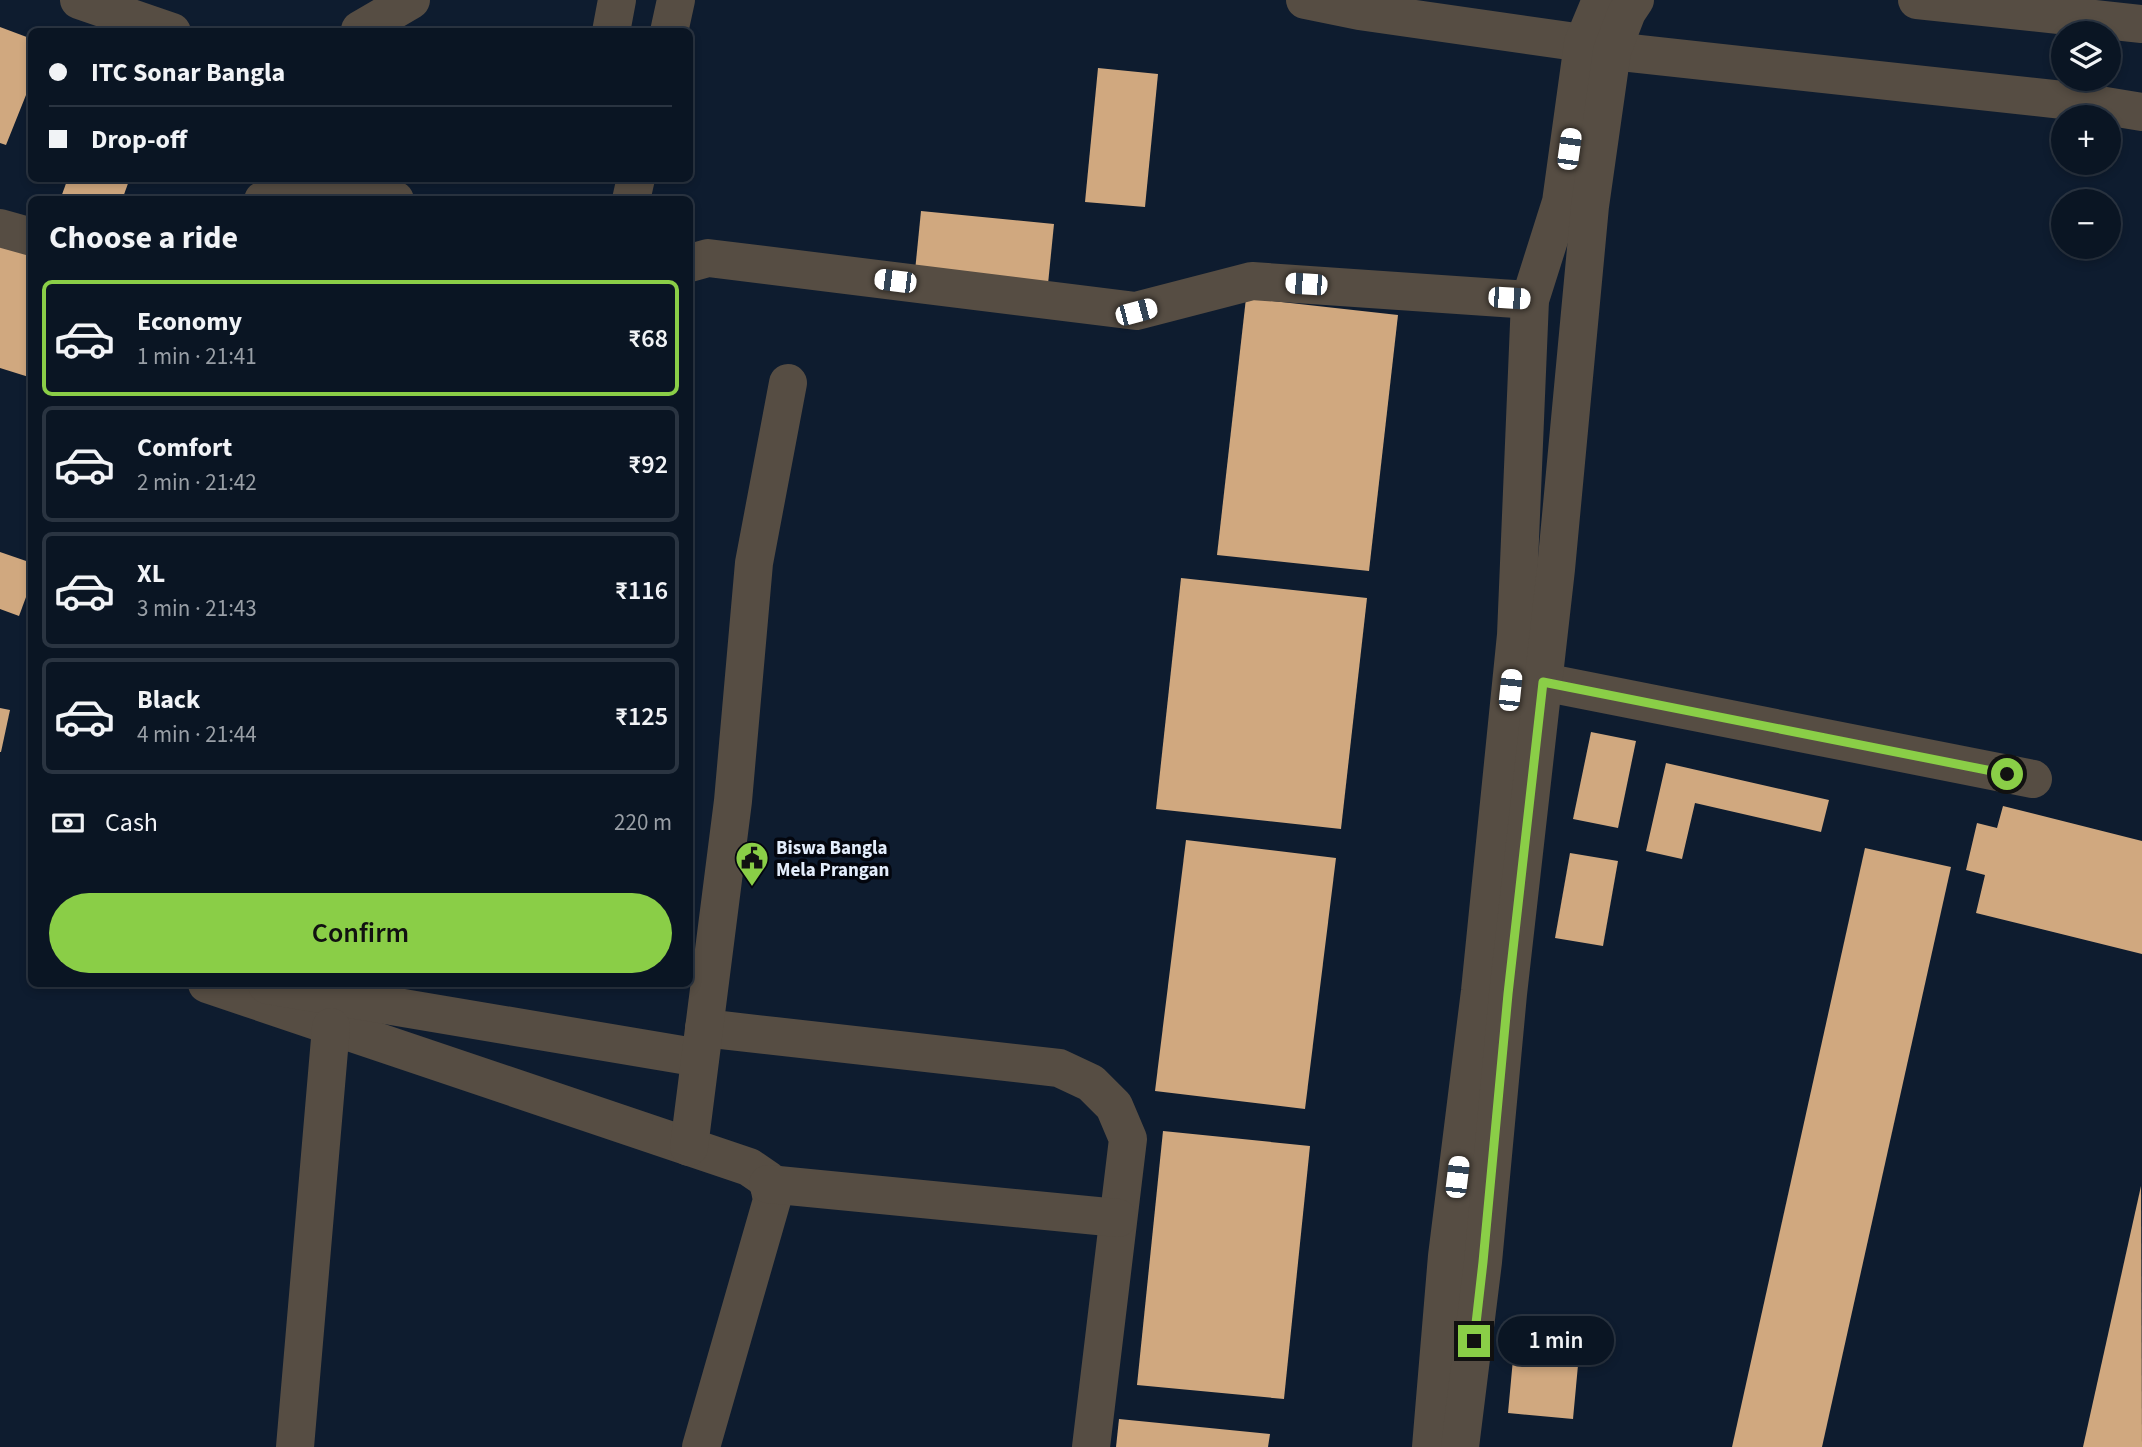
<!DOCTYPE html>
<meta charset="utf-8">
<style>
body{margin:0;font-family:"Source Sans 3",sans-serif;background:#182230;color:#f1f3f6;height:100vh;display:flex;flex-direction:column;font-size:26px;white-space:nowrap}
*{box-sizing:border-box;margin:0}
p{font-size:23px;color:#999fa6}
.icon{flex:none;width:38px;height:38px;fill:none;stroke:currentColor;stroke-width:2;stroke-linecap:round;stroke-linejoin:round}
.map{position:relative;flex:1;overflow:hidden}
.drawer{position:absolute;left:28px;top:196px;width:665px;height:791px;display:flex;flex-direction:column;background:#0a1523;border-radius:10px;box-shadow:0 4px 10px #0003,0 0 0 2px #2a3441}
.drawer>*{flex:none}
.guide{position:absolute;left:28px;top:28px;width:665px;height:154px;border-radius:10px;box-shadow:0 4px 10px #0003,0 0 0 2px #2a3441;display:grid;align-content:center;height:154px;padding:0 21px;background:#0a1523}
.buttons{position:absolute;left:2051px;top:21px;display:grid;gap:14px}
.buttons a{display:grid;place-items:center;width:70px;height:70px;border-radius:50%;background:#0a1523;box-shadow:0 4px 10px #0003,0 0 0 2px #2a3441;font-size:35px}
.end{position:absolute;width:32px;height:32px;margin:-16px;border:9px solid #8ace47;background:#111;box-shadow:0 0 0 4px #111}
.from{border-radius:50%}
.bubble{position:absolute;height:49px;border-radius:24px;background:#0a1523;box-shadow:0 4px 10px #0003,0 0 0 2px #2a3441;font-size:23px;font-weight:600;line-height:49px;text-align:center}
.car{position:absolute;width:21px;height:42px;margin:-21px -10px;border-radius:9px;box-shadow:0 0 5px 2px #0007;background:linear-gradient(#fff 24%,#345 0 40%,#fff 0 76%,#345 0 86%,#fff 0)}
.guide b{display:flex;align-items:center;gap:24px;height:66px;font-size:26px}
.guide b+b{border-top:2px solid #2a3441}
.guide i{width:18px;height:18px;background:#f1f3f6}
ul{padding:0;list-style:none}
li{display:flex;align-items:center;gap:21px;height:116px;margin:0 14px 10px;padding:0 7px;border:4px solid #2a3441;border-radius:10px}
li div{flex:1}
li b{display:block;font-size:26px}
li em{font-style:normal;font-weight:600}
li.on{border-color:#8ace47}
li>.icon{width:63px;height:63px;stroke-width:1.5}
h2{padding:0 21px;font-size:32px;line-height:84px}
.pay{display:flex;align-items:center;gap:18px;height:77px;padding:0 21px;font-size:26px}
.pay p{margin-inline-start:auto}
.button{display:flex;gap:14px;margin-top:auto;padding:14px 21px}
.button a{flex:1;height:80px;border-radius:42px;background:#8ace47;color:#111;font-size:28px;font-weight:600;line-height:80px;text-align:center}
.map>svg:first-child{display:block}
.building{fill:#d0a87f}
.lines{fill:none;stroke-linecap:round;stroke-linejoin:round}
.minor{stroke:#564d43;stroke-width:38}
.route{stroke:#8ace47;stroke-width:9}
.labels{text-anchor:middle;stroke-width:7;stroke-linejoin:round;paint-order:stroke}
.poi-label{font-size:19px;font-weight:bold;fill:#e3edfb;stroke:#03060e;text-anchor:start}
</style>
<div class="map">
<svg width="2142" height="1447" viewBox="0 0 2142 1447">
<rect width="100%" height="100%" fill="#0e1c2f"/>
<!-- building -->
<g class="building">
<path d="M0,27L32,39V80L6,145L0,143Z"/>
<path d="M1098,68L1158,74L1145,207L1085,202Z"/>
<path d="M68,178H130L122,200H60Z"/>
<path d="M921,211L1054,224L1048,284L915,271Z"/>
<path d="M0,243L32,251V378L0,368Z"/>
<path d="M1246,298L1398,315L1369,571L1217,555Z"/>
<path d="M0,552L32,563V581L19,616L0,609Z"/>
<path d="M1181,578L1367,598L1341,829L1156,809Z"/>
<path d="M0,708L10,710L1,752H0Z"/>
<path d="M1591,732L1636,741L1618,828L1573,819Z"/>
<path d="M1666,763L1829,800L1821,832L1695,803L1682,859L1646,851Z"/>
<path d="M2003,806L2142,841V954L1976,913L1985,875L1966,870L1977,823L1997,828Z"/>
<path d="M1186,840L1336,858L1305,1109L1155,1091Z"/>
<path d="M1865,848L1951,867L1822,1447H1732Z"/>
<path d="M1570,853L1618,861L1603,946L1555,938Z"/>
<path d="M1163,1131L1310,1146L1284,1399L1137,1385Z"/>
<path d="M2141,1186L2142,1447H2083Z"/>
<path d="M1517,1316L1582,1322L1573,1419L1508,1413Z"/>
<path d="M1119,1419L1270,1434L1268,1447H1116Z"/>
</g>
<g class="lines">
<!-- minor -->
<g class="minor">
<path d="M79,0L172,32"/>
<path d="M1305,0L1359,11L1583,43"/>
<path d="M1917,0L2142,24"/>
<path d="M360,30L411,0"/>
<path d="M611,32L617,0"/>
<path d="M669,32L676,0"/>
<path d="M1612,51L2081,102L2142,112"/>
<path d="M263,200C308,175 349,186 395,200"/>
<path d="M631,200L636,178"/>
<path d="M0,228L32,237"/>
<path d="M690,263L708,258L1136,311L1252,281L1530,300"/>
<path d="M1543,682L2033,779"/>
<path d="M207,984L749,1167L768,1180L772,1200L701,1447"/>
<path d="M267,985L700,1058"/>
<path d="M704,1028L1059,1068L1091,1083L1114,1106L1128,1139L1091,1447"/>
<path d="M689,1147L733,801L754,563L788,383"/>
<path d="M768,1184L1118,1218"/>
<path d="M295,1447L331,1027"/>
<path d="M1431,1447L1447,1256L1480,991L1516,635L1530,300L1561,202L1583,43L1601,0"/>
<path d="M1460,1447L1483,1262L1508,994L1556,569L1590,206L1612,51L1627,12L1635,0"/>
</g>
</g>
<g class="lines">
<!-- route -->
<path class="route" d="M1474,1341L1483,1262L1508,994L1543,682L2007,774"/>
</g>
<!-- icons -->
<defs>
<symbol id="civic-pin" viewBox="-11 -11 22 30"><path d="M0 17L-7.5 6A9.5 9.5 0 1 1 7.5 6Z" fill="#8ace47" stroke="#03060e"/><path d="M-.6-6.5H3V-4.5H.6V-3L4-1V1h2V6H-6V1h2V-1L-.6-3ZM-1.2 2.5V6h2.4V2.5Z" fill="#111"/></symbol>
</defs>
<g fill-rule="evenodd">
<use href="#civic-pin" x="733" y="839" width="38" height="52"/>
</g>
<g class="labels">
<!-- poi labels -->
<g class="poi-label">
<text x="776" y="854">Biswa Bangla<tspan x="776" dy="22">Mela Prangan</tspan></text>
</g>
</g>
</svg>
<div class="buttons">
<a><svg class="icon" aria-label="layers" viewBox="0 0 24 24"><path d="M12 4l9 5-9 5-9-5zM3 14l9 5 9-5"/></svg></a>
<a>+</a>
<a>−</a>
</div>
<i class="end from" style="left:2007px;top:774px"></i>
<i class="end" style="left:1474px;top:1341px"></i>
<div class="bubble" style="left:1498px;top:1316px;width:116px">1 min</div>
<i class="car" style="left:1569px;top:149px;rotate:8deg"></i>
<i class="car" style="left:895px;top:281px;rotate:277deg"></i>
<i class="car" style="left:1306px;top:284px;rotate:274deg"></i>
<i class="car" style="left:1509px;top:298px;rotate:94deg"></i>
<i class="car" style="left:1136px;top:312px;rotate:75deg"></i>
<i class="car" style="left:1510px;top:690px;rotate:6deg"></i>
<i class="car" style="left:1457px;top:1177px;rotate:7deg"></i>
<div class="guide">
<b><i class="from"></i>ITC Sonar Bangla</b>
<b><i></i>Drop-off</b>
</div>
<section class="drawer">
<h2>Choose a ride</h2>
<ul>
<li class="on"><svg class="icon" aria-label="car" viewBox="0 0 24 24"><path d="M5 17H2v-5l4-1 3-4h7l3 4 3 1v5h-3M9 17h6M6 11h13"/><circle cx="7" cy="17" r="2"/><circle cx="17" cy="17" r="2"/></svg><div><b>Economy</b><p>1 min · 21:41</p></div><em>₹68</em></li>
<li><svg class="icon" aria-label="car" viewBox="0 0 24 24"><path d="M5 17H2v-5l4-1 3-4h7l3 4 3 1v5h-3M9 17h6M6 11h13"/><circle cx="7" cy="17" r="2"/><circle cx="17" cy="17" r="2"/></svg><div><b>Comfort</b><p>2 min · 21:42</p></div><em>₹92</em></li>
<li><svg class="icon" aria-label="car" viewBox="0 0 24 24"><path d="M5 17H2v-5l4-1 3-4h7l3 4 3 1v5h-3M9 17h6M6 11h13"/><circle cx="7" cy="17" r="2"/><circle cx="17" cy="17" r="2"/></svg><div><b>XL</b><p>3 min · 21:43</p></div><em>₹116</em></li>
<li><svg class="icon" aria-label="car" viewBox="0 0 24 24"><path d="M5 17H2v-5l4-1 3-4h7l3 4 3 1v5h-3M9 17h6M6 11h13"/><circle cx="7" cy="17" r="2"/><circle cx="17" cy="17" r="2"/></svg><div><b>Black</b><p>4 min · 21:44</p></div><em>₹125</em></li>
</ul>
<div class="pay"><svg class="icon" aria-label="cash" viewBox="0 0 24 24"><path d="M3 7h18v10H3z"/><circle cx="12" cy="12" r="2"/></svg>Cash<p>220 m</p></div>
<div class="button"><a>Confirm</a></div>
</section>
</div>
